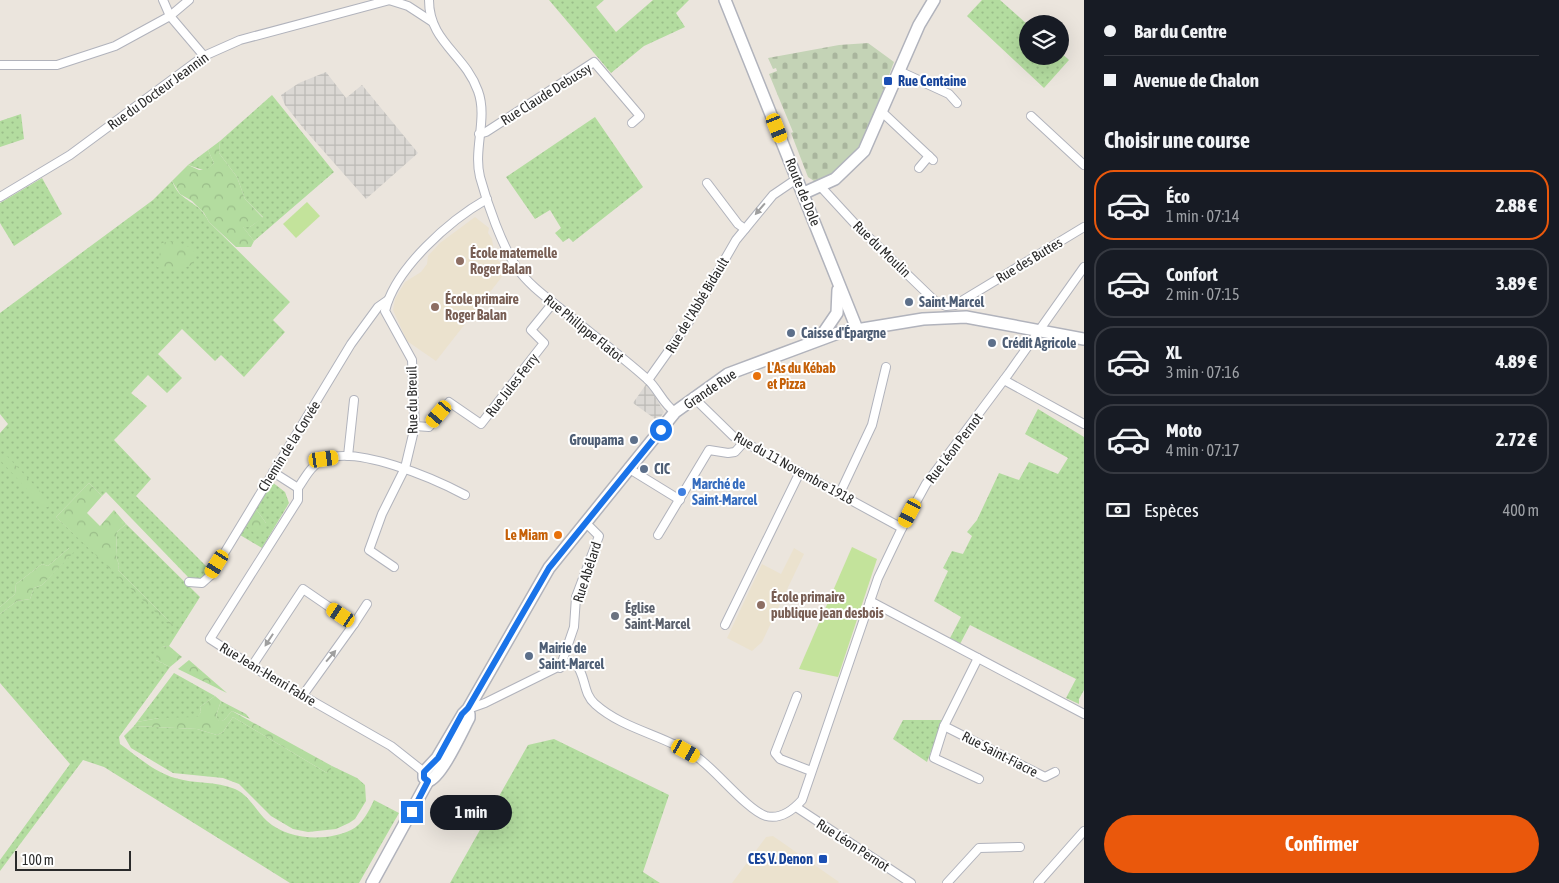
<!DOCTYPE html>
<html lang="fr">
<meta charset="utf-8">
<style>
body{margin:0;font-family:"Asap Condensed",sans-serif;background:#20242c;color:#f1f3f6;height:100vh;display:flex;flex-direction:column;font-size:19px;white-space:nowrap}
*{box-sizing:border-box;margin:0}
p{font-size:16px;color:#9ea1a6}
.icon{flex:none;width:28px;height:28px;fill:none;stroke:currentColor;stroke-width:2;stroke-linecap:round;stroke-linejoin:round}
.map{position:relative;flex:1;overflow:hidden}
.details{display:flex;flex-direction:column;background:#171b24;width:475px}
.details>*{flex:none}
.guide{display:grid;align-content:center;height:110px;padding:0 20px;background:#171b24}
.controls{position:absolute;left:1019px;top:15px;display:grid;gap:10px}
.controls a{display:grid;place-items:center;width:50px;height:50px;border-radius:50%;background:#171b24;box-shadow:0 5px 20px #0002;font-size:25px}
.scale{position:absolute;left:15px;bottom:12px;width:116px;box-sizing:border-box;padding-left:5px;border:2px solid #2a2a2a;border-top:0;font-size:14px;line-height:18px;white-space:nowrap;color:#2a2a2a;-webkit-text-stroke:4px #fff;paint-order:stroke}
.end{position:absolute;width:22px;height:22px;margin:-11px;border:6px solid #1a73e8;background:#fff;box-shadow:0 0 0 2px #fff}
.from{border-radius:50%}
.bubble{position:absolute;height:35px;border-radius:18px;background:#171b24;box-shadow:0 5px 20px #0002;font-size:16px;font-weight:700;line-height:35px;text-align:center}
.car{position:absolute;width:15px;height:30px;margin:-15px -8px;border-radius:6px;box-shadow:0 0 4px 1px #0007;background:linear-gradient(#f5c518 24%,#345 0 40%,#f5c518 0 76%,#345 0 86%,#f5c518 0)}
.guide b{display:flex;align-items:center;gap:18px;height:48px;font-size:19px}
.guide b+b{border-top:1px solid #363941}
.guide i{width:12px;height:12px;background:#f1f3f6}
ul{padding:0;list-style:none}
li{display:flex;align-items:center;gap:15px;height:70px;margin:0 10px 8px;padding:0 10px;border:2px solid #363941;border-radius:20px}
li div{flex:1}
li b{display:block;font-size:19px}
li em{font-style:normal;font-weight:700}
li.active{border-color:#ea580c}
li>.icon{width:45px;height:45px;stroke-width:1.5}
h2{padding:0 20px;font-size:22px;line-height:60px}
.pay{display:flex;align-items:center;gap:12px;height:55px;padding:0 20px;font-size:19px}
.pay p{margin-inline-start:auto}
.primary-button{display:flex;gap:10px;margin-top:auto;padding:10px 20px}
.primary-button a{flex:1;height:58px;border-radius:30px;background:#ea580c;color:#fff;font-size:20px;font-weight:700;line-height:58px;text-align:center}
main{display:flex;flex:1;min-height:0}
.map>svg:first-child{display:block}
.education{fill:#ebe2ce}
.green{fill:url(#green-dots)}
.forest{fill:url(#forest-crowns)}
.cemetery{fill:url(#cemetery-stones)}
.pitch{fill:#c3e39b}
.plaza{fill:url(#plaza-grid)}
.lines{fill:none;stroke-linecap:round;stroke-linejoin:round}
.street-casing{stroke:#b1b3bc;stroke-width:10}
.secondary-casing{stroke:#b1b3bc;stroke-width:14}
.street{stroke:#fff;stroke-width:8}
.secondary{stroke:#fff;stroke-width:11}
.oneway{fill:#9f9f9f}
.route{stroke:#1a73e8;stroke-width:6}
.transit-dot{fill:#1a4fb4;stroke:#fff;stroke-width:2}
.education-dot{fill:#8d6e63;stroke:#fff;stroke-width:2}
.service-dot{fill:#5c6f8a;stroke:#fff;stroke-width:2}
.food-dot{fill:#e8710a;stroke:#fff;stroke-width:2}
.shop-dot{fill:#3f7fe0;stroke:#fff;stroke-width:2}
.worship-dot{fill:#6b7280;stroke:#fff;stroke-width:2}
.labels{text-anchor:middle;stroke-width:4;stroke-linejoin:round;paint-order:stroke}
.transit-label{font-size:14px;font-weight:bold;fill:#164399;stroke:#fff;text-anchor:start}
.street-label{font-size:14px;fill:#2a2a2a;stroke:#fff}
.education-label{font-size:14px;font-weight:bold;fill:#785e54;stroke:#fff;text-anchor:start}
.service-label{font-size:14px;font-weight:bold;fill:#4e5e75;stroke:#fff;text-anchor:start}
.food-label{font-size:14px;font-weight:bold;fill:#c56008;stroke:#fff;text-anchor:start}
.shop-label{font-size:14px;font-weight:bold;fill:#366cbe;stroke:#fff;text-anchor:start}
.worship-label{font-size:14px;font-weight:bold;fill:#5b616d;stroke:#fff;text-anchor:start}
</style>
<main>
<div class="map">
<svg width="1084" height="883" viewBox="0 0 1084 883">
<defs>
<pattern id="green-dots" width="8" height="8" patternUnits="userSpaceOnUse" patternTransform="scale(1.25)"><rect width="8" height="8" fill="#b3dc9f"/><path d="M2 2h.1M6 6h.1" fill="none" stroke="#9abd89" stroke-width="1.8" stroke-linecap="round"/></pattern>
<pattern id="forest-crowns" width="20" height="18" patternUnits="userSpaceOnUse" patternTransform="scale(1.25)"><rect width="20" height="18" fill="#b3dc9f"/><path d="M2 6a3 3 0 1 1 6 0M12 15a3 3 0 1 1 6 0" fill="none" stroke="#9abd89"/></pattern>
<pattern id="cemetery-stones" width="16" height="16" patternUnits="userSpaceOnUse" patternTransform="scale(1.25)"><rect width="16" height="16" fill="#c4d3b6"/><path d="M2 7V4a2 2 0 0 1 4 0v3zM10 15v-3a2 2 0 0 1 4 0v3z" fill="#a9b59d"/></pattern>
<pattern id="plaza-grid" width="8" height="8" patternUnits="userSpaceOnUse" patternTransform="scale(1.25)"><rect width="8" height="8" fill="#dbd8d4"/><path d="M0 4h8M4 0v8" fill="none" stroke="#bcbab6"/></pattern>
</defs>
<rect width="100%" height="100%" fill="#ebe5dd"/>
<!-- education -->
<g class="education">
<path d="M475,217L489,228L488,233L492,239L495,258L508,269L436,361L407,341L393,310L395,299L405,282L421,272L427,264L428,256L440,243Z"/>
<path d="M794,548L804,554L762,642L752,651L727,638L762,564L781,574Z"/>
<path d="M773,836L839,882L838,883H732L766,837Z"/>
</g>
<!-- green -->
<g class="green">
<path d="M549,0H604L596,7L616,32L653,0H689L676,13L685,27L644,46L611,73Z"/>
<path d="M982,0H1000L1027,24L1028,56H1060V52L1069,60L1044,88L967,16Z"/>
<path d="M272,95L334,172L254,241L242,226L250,227L263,217L245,199L237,177L219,153L220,141Z"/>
<path d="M21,114L24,139L0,147V121Z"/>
<path d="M595,117L643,187L573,242L569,238L563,242L555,233L561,228L550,210L535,219L506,177Z"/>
<path d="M208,150L214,163L206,171L188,165Z"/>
<path d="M42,178L62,214L14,246L0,223V203Z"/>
<path d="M172,181C174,185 177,192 181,195C193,205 201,206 209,222L290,302L273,320L285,332L244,377L221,355L215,361L182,329L158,354L182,378L167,393L148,375L131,393L147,406L114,440L151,479L136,496L210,570L202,580L189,578L106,492L102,496L89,483L56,517L173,625L118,570L119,565L116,556L117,532L126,524L200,597L169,646L162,647L156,660L170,667L119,737L120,744C137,756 154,772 175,778C194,784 216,781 235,789C248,794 257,812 267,821C288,840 326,842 351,830C362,825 369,811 374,800L399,813L359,883H290L104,767L83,760L0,871V860L70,764L0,683V614L17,601L30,599L34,588L42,585L73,552L69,548L48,566L42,564L16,584L15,594L0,607V433L8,424L0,414V313L153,200Z"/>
<path d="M1038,409L1084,437V690L1079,699V704L1066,698L1076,679L970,625L960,644L950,638L961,617L934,601L948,571L943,568L952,551L963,554L972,536L967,532L977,520L999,473L1019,480L1029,462L1058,474L1068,458L1025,434Z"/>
<path d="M272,482L285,492L289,503L262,548L240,535L246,525L253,531L266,523L256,509Z"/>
<path d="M174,673L215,696L200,707L201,712L197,718H159L137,722Z"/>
<path d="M221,701L246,714L250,719L232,711L224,720L219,722L216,716Z"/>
<path d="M233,717L327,773L332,766L357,778L365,785L366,801L355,819L349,823L336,829L308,832L293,829L271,816L239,784L223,778L173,773L131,748L124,736L134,726L197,729L217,735L223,732Z"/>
<path d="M903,720H943L927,762L893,739Z"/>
<path d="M554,739L669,795L643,872L660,883H450L528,745Z"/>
</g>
<!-- forest -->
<g class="forest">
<path d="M220,141L219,153L237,177L245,199L263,218L250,227H243L254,241L251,247H236L209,222L204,213L192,201L180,194L172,181L188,165L199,170H206L214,163L208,150Z"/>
<path d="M171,241L189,247L196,254L193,264C181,271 171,271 157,267L162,243Z"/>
<path d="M7,456L51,503L48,507L41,508L38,506V501L0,460Z"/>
<path d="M89,483L102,496L87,513L100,526L114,510L126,524L117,532L116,556L119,565L118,570L173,625L171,627L56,517Z"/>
<path d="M256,509L266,523V530L255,534L246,525Z"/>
<path d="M69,548H74V552L42,585L34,588L30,599L17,601L0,614V607L15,594L16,584L42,564L48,566Z"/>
<path d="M169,646L182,657L170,667L156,660L157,650L162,647Z"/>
<path d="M189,660L227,693L178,669Z"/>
<path d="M215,696L221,701L216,716L219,721L224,720L232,711L332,766L330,771L327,773L233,717L223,732L217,735L197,729L134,726L137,722L159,718L197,717L201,712L200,707Z"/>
</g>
<!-- cemetery -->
<path class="cemetery" d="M868,43L894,62C877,105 865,164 817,183L808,177L791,133L793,132L769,74L777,71L776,68L773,69L768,58L839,45Z"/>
<!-- pitch -->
<g class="pitch">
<path d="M307,202L320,216L296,238L283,224Z"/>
<path d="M852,547L877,559L838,677L799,669Z"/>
</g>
<!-- plaza -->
<g class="plaza">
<path d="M326,72L346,98L362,85L418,153L366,199L304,129L285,105L281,95L299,83Z"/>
<path d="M647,383L664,412L658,421L633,403Z"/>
</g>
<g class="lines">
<defs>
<g id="street">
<path d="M163,0L170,16L204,56"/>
<path d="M389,0L408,6L431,21"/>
<path d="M429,0C429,42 465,54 478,91C488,118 473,149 480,177C487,203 502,246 517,268C528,284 546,297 561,309C589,332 619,354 646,378C658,388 662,403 675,412"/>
<path d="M0,65H57L115,46L170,16L189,0"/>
<path d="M899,71L949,94L957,103"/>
<path d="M882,112L933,160"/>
<path d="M1031,116L1084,165"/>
<path d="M479,134L486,132L594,62L640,116L632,123"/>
<path d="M919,168L929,156"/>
<path d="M707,183L738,224L745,229"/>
<path d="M821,187L856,225L935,301L946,306L955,305L1084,227"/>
<path d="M0,197L70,155L204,56L240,40L390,0"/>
<path d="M648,380L687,325L736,240L773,195L798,178"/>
<path d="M1004,380L1084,424"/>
<path d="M693,397L733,436L902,528"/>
<path d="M415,426L429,427L449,402L481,424L544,343L531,330L553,303"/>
<path d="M348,456L354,400"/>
<path d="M628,468L680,500"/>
<path d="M273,472L298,488V500L210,639L258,670L391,746L424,772"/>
<path d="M298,488C305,478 311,465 323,460C355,444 435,479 465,495"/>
<path d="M840,493L872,425L886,367"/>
<path d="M658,535L709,450L728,453L735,452L744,442"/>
<path d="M394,567L369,550L382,514L405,468L415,426L412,360L385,311C395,268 450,220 487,199"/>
<path d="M189,582L202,583L211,575L351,344L378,307L388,300"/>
<path d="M870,601L1084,714"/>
<path d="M354,624L367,604"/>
<path d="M725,625L800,472"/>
<path d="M978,658L944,726L934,758L979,779"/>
<path d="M252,666L303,589L354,624L303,695"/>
<path d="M560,668L574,627L576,597L599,536L585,522"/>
<path d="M797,696L775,753L780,759L811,771"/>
<path d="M468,709L485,703L566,663L576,664C586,676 583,694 595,704C624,730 665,735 697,757C715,769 747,810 766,816C781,820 793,810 802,800L878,578L902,528L926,484L1009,373L1084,267"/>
<path d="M944,726L1045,777L1055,772"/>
<path d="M796,807L911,883"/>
<path d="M947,883L979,848L1020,847"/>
<path d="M1038,883L1084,831"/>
</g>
<g id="secondary">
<path d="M725,0L857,329"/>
<path d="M804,193L835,179L864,151L919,25L934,0"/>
<path d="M820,338L837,313L838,290"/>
<path d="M428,781L424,778V772L437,758L463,714L468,709L549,568L675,412L728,374L838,333L923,319L966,317L1084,339"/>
<path d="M428,781C441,778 462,731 469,718V714"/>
<path d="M372,883L428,781"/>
</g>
</defs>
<!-- street casing -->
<use href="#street" class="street-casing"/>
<!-- secondary casing -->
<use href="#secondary" class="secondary-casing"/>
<!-- street -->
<use href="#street" class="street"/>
<!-- secondary -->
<use href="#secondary" class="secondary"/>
</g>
<!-- one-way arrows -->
<defs><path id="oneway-solid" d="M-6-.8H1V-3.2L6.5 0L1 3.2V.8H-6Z" transform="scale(1.25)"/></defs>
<g class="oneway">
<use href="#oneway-solid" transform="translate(760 209) rotate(131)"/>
<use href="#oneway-solid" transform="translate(269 640) rotate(123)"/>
<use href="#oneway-solid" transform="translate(331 656) rotate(-49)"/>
</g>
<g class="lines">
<!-- route -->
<path class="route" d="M412,812L428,781L424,778V772L438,758L462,714L468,708L549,568L661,430"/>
</g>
<!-- markers -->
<g class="transit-dot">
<rect x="883" y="76" width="10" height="10" rx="2.5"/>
<rect x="818" y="854" width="10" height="10" rx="2.5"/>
</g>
<g class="education-dot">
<circle cx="460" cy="261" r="5"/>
<circle cx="435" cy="307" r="5"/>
<circle cx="761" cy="605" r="5"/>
</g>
<g class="service-dot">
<circle cx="909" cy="302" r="5"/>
<circle cx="791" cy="333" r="5"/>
<circle cx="992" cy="343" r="5"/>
<circle cx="634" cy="440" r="5"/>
<circle cx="644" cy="469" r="5"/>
<circle cx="529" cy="656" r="5"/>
</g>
<g class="food-dot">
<circle cx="757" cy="376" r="5"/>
<circle cx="558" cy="535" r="5"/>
</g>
<circle class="shop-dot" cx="682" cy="492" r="5"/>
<circle class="worship-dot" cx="615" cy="616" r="5"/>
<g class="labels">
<!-- transit labels -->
<g class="transit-label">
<text x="898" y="86">Rue Centaine</text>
<text x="813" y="864" text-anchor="end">CES V. Denon</text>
</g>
<!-- street labels -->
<g class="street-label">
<text transform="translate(158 91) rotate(-36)" y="5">Rue du Docteur Jeannin</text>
<text transform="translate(546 94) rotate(-32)" y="5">Rue Claude Debussy</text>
<text transform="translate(803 192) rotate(68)" y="5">Route de Dole</text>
<text transform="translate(882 249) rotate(44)" y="5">Rue du Moulin</text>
<text transform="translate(1029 260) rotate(-31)" y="5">Rue des Buttes</text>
<text transform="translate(697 305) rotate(-59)" y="5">Rue de l'Abbé Bidault</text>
<text transform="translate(584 328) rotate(39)" y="5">Rue Philippe Flatot</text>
<text transform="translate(512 385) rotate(-52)" y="5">Rue Jules Ferry</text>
<text transform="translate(710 389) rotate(-34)" y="5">Grande Rue</text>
<text transform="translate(412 400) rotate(-91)" y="5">Rue du Breuil</text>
<text transform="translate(289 446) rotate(-58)" y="5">Chemin de la Corvée</text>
<text transform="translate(954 448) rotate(-53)" y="5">Rue Léon Pernot</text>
<text transform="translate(794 468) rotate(29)" y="5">Rue du 11 Novembre 1918</text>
<text transform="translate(587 572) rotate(-72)" y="5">Rue Abélard</text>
<text transform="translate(268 674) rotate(31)" y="5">Rue Jean-Henri Fabre</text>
<text transform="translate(1000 754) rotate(27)" y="5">Rue Saint-Fiacre</text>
<text transform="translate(853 845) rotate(33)" y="5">Rue Léon Pernot</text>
</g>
<!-- education labels -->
<g class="education-label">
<text x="470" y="258">École maternelle<tspan x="470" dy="16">Roger Balan</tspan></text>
<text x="445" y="304">École primaire<tspan x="445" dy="16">Roger Balan</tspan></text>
<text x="771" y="602">École primaire<tspan x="771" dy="16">publique jean desbois</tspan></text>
</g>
<!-- service labels -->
<g class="service-label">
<text x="919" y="307">Saint-Marcel</text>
<text x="801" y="338">Caisse d'Épargne</text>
<text x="1002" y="348">Crédit Agricole</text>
<text x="624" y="445" text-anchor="end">Groupama</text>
<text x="654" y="474">CIC</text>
<text x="539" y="653">Mairie de<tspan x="539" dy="16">Saint-Marcel</tspan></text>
</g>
<!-- food labels -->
<g class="food-label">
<text x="767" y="373">L'As du Kébab<tspan x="767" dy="16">et Pizza</tspan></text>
<text x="548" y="540" text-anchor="end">Le Miam</text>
</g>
<!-- shop labels -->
<g class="shop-label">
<text x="692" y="489">Marché de<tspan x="692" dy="16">Saint-Marcel</tspan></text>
</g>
<!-- worship labels -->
<g class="worship-label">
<text x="625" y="613">Église<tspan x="625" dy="16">Saint-Marcel</tspan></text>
</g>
</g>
</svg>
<div class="controls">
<a><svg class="icon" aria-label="layers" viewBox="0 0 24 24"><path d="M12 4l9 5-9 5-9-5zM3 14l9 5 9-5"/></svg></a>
</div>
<div class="scale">100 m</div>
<i class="end from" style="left:661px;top:430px"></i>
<i class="end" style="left:412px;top:812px"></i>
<div class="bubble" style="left:430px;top:795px;width:82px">1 min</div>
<i class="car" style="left:777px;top:128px;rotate:158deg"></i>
<i class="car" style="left:439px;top:414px;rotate:220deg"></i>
<i class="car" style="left:324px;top:459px;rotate:82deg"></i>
<i class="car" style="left:910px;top:513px;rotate:208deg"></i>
<i class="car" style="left:217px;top:564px;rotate:212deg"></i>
<i class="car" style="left:341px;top:615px;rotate:304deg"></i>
<i class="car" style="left:686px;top:751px;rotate:119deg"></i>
</div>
<section class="details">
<div class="guide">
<b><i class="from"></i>Bar du Centre</b>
<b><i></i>Avenue de Chalon</b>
</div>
<h2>Choisir une course</h2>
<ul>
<li class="active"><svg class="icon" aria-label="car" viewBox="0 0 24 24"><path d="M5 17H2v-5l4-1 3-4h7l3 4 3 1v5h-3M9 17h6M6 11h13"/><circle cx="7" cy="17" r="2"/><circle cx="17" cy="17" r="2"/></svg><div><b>Éco</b><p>1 min · 07:14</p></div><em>2.88 €</em></li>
<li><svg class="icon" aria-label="car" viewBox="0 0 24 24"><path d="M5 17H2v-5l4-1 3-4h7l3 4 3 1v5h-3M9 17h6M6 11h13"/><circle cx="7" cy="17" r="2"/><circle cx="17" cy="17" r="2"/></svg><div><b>Confort</b><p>2 min · 07:15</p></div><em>3.89 €</em></li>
<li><svg class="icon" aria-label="car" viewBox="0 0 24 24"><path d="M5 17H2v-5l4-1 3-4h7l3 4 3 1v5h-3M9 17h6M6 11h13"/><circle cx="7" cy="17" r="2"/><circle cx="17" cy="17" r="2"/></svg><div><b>XL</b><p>3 min · 07:16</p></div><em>4.89 €</em></li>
<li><svg class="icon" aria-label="car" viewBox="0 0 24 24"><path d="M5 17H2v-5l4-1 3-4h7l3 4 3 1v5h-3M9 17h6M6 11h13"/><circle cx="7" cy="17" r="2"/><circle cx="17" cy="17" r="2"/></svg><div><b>Moto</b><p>4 min · 07:17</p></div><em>2.72 €</em></li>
</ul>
<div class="pay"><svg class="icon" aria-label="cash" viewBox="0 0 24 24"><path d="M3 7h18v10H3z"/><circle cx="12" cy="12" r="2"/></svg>Espèces<p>400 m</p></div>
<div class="primary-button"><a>Confirmer</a></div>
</section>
</main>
